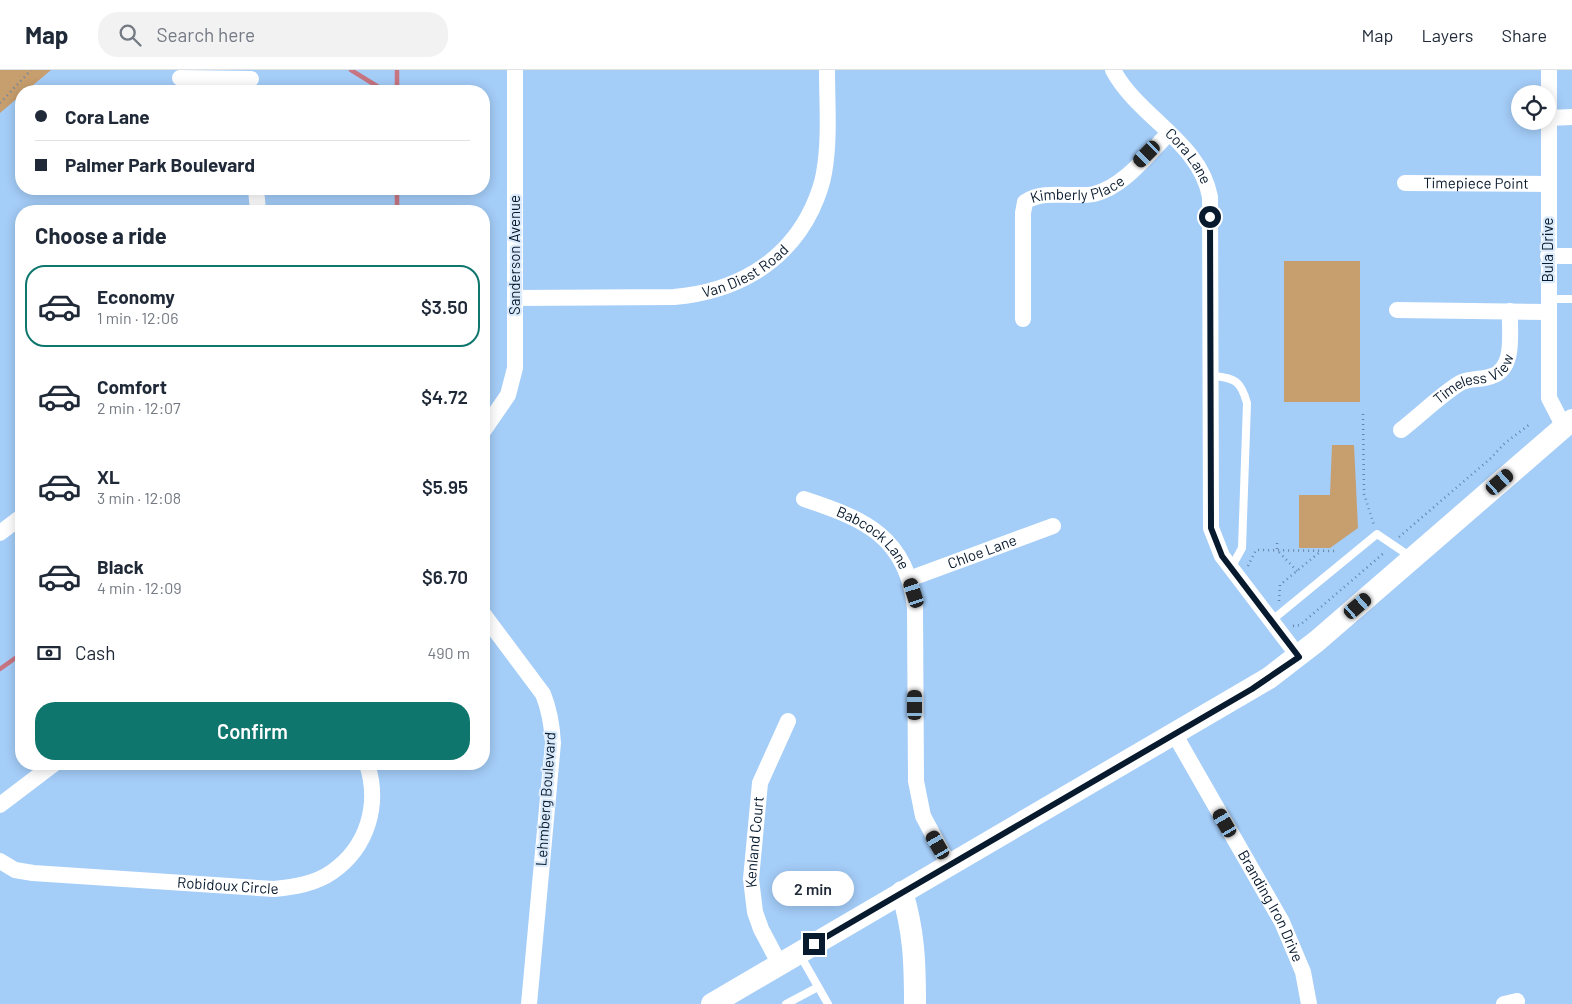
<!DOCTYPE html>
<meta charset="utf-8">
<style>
body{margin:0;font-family:Barlow,sans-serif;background:#f2f2f3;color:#1f2937;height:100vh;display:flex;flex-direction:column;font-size:19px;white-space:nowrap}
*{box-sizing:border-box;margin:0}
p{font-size:16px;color:#747a83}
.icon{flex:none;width:28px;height:28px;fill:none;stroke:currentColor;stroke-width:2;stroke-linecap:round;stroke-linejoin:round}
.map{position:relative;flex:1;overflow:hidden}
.sheet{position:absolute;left:15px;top:135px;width:475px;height:565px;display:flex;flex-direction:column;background:#fff;border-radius:20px;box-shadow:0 2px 12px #0003}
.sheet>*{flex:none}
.top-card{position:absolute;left:15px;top:15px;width:475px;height:110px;border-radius:20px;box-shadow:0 2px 12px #0003;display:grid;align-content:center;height:110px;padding:0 20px;background:#fff}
.buttons{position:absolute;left:1511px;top:15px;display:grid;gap:10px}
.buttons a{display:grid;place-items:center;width:45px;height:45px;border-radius:50%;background:#fff;box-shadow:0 2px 12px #0003;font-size:25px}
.end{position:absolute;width:22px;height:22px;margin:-11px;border:6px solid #071a2e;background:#fff;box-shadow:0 0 0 2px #fff}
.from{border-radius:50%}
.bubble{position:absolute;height:35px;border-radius:18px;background:#fff;box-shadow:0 2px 12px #0003;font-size:16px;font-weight:600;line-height:35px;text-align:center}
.car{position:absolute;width:15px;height:30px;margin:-15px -8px;border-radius:6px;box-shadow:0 0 4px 1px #0007;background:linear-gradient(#222 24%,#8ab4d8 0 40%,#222 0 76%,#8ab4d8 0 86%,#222 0)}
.top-card b{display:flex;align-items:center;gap:18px;height:48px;font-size:19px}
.top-card b+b{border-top:1px solid #e0e1e3}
.top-card i{width:12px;height:12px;background:#1f2937}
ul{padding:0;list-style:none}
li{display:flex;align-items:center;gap:15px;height:82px;margin:0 10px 8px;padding:0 10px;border:2px solid transparent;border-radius:20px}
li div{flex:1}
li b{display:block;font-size:19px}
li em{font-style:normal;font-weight:600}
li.selected{border-color:#0f766e}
li>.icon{width:45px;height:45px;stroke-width:1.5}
h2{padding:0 20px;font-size:22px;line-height:60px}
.pay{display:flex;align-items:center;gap:12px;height:55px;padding:0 20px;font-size:19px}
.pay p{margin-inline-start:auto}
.button{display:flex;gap:10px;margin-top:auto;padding:10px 20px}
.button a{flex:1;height:58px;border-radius:20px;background:#0f766e;color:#fff;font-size:20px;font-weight:600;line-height:58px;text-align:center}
header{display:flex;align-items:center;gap:30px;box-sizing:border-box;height:70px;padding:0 25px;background:#fff;border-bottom:1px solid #e0e1e3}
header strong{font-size:24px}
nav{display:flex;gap:28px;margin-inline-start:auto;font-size:18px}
.search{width:350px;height:45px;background:#f2f2f3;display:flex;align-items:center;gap:12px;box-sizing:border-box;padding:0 18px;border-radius:20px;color:#747a83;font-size:19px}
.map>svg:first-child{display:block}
.green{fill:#c79e6d}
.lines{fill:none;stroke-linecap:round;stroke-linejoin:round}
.stream{stroke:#c77581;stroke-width:4.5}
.path{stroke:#6586a8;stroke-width:2.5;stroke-dasharray:1 4;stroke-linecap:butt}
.lane{stroke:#fff;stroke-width:8}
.street{stroke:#fff;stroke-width:16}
.secondary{stroke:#fff;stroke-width:22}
.route{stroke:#071a2e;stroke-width:6}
.labels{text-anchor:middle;stroke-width:4.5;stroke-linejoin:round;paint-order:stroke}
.street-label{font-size:15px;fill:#071a2e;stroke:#dbebfb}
</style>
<header>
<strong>Map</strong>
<div class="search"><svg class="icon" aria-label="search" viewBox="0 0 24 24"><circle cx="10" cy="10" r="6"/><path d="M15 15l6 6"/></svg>Search here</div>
<nav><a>Map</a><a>Layers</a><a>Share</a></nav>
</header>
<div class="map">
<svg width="1572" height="934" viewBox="0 0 1572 934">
<rect width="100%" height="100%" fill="#a4cdf8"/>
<!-- green -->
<g class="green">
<path d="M0,0H51L26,21H21V25L0,43Z"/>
<rect x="1284" y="191" width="76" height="141"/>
<path d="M1332,375H1354L1358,458L1330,478H1299V425H1330Z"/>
</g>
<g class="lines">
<!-- stream -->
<g class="stream">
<path d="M351,0L385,21"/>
<path d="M397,21V0"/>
<path d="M397,141V119"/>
<path d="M0,599L21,584"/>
</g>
<!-- path -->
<g class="path">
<path d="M0,33L31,0"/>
<path d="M1363,344L1364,424L1374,455"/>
<path d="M1399,467L1491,388L1505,373L1530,354"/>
<path d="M1277,473V480L1297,501"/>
<path d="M1248,496L1256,480L1338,481"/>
<path d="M1279,531L1280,515L1321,481"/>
<path d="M1293,556L1300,555L1385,482"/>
</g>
<!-- lane -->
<g class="lane">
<path d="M1548,229H1572"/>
<path d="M1210,305C1234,309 1240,308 1247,333L1242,478L1231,498"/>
<path d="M1271,551L1377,464L1411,487"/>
<path d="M800,885L828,934"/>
<path d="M786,934L818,917"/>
</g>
<!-- street -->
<g class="street">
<path id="s1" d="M1113,0C1138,47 1200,72 1210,127L1211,458L1222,486L1299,587"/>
<path d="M1549,0V328L1564,357"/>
<path d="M180,8L251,9"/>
<path d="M1548,48L1572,47"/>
<path id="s2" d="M1405,113L1548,114"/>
<path d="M256,119L258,141"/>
<path d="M1548,186H1572"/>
<path id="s3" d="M515,228L674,227C733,222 785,195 812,139C817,128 822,116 824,103C830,70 827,34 827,0"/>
<path d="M1397,240L1549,242"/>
<path id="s4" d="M1023,249V143L1025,132C1044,119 1072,128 1094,124C1124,117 1148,84 1169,63"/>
<path d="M484,360L508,325L515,298V0"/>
<path id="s5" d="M1401,360C1417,348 1446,320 1462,312C1471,308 1482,310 1492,306C1516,298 1509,262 1510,241"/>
<path id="s6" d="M804,429C865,449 907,467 915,538L916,711L923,746L949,795"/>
<path d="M0,463L21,447"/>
<path id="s7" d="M909,509L1053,456"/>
<path d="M484,545L543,624C550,641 552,655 553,673L529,934"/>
<path id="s8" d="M1175,665L1282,852L1303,902L1309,934"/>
<path d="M0,735L54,694"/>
<path id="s9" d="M0,791L15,800L33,803L274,819C294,817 315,814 332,802C368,777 380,734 367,694"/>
<path id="s10" d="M780,895L761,859L755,842L751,809L760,713L788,651"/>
<path d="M1504,934L1517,931"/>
</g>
<!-- secondary -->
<g class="secondary">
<path d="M902,822C914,861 915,893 915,934"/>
<path d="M712,934L1269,608L1317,571L1572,350"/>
</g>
</g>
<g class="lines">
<!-- route -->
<path class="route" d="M814,874L1252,619L1299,587L1222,486L1211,458L1210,147"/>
</g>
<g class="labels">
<!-- street labels -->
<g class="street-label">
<text dy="5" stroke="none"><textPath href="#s1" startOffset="115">Cora Lane</textPath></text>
<text dy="5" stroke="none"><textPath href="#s2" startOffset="71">Timepiece Point</textPath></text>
<text dy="5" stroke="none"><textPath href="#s4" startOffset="172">Kimberly Place</textPath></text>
<text transform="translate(1548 180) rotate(-90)" y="5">Bula Drive</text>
<text transform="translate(515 185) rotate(-90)" y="5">Sanderson Avenue</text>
<text dy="5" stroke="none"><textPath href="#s3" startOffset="236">Van Diest Road</textPath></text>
<text dy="5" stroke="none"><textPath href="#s5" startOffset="91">Timeless View</textPath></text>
<text dy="5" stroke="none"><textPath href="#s6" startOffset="81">Babcock Lane</textPath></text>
<text dy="5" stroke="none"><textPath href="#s7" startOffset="78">Chloe Lane</textPath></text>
<text transform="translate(546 729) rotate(-86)" y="5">Lehmberg Boulevard</text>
<text dy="5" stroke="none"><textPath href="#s10" startOffset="129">Kenland Court</textPath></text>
<text dy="5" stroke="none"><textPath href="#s9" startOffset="231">Robidoux Circle</textPath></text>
<text dy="5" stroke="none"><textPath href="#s8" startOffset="196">Branding Iron Drive</textPath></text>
</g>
</g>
</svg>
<div class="buttons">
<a><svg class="icon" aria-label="locate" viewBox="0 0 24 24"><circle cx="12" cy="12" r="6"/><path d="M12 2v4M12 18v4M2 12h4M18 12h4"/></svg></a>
</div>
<i class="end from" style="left:1210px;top:147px"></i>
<i class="end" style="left:814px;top:874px"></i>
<div class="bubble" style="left:772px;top:801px;width:82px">2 min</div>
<i class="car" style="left:1147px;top:84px;rotate:225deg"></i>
<i class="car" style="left:1500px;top:412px;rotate:49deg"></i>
<i class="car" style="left:914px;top:523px;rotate:342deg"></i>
<i class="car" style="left:1358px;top:536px;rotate:49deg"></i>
<i class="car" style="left:915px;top:635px;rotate:0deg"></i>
<i class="car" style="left:1225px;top:753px;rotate:330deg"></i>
<i class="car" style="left:938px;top:775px;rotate:330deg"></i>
<div class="top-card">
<b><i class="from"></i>Cora Lane</b>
<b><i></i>Palmer Park Boulevard</b>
</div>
<section class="sheet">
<h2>Choose a ride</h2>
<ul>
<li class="selected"><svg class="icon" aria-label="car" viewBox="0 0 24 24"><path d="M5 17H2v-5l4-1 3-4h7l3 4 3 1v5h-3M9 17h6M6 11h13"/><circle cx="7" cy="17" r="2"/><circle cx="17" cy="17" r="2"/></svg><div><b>Economy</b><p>1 min · 12:06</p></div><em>$3.50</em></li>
<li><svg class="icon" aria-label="car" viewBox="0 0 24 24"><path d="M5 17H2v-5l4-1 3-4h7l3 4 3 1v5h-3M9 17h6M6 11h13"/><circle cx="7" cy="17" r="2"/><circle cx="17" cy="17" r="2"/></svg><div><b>Comfort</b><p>2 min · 12:07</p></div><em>$4.72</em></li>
<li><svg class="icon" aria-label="car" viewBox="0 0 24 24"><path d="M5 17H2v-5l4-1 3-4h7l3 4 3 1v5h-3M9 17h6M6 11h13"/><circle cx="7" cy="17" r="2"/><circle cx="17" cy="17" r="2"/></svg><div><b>XL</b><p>3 min · 12:08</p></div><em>$5.95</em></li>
<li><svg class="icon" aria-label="car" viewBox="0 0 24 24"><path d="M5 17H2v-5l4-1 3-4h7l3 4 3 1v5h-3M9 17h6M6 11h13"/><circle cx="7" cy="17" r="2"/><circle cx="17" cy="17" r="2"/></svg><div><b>Black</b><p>4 min · 12:09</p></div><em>$6.70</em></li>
</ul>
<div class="pay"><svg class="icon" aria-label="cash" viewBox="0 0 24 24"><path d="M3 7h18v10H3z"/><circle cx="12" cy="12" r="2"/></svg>Cash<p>490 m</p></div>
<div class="button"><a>Confirm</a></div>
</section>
</div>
